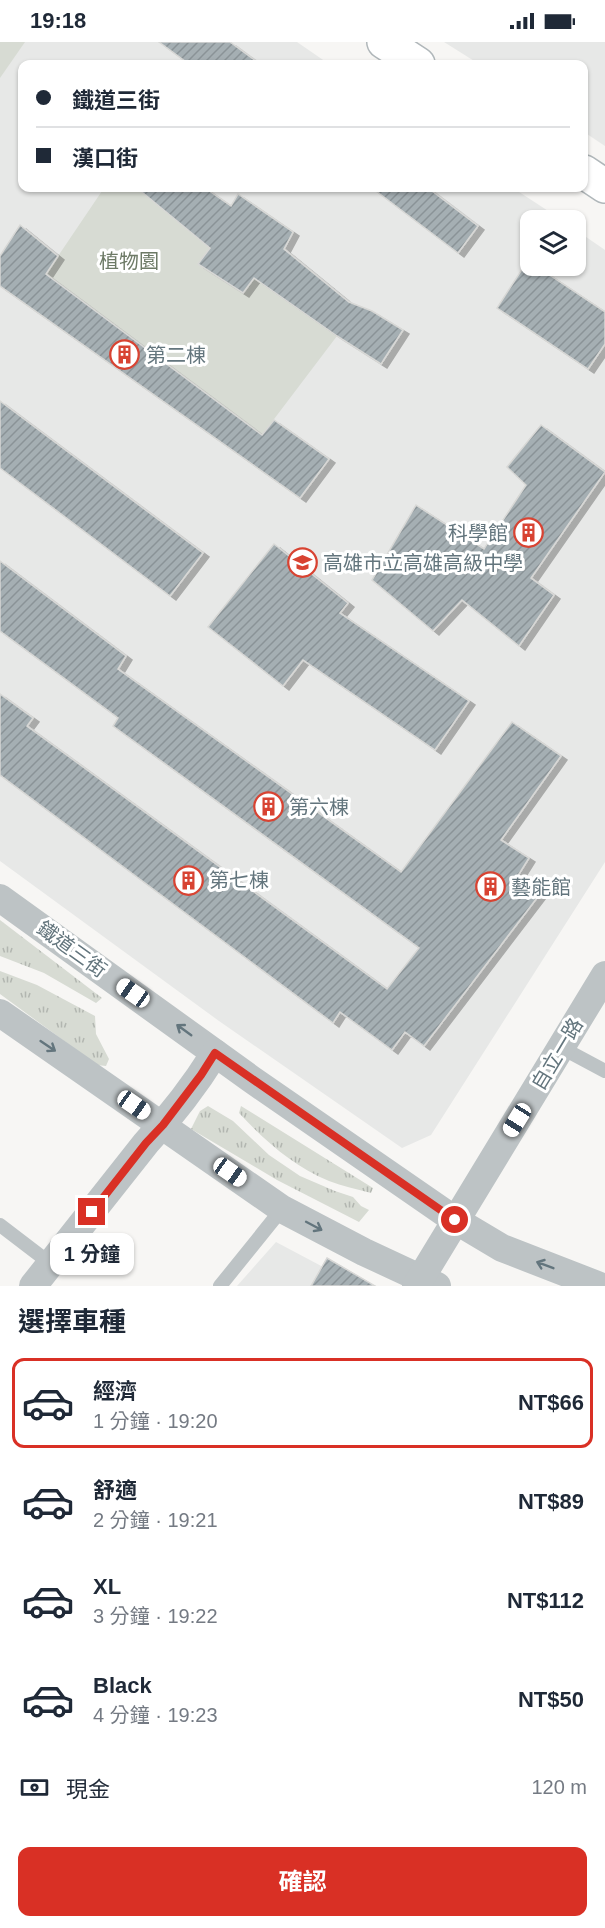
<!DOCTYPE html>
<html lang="zh-TW">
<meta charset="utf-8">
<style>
body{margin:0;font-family:Helvetica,"Noto Sans TC",sans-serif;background:#f6f6f7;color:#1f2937;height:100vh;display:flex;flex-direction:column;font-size:22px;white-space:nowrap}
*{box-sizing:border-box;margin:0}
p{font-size:20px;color:#747a83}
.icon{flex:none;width:33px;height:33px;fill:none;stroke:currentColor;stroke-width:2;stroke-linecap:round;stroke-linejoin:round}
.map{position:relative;height:1244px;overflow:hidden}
.sheet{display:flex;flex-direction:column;background:#fff;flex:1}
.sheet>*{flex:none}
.hud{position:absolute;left:18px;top:18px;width:570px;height:132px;border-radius:12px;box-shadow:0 2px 4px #0004;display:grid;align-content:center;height:132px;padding:0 18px;background:#fff}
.tools{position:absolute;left:520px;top:168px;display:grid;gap:12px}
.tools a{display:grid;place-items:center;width:66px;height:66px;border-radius:12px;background:#fff;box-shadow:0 2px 4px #0004;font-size:30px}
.end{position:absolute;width:27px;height:27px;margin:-14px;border:8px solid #d93025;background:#fff;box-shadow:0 0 0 3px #fff}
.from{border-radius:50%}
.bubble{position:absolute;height:42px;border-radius:12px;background:#fff;box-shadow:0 2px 4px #0004;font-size:20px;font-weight:700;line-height:42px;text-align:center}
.car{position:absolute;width:18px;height:36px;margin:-18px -9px;border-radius:8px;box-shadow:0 0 4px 2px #0007;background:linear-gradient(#fff 24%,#345 0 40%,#fff 0 76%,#345 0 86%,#fff 0)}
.hud b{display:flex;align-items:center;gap:21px;height:57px;font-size:22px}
.hud b+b{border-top:2px solid #e0e1e3}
.hud i{width:15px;height:15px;background:#1f2937}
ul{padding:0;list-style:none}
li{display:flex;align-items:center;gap:18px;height:90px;margin:0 12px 9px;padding:0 6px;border:3px solid transparent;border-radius:12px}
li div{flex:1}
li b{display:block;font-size:22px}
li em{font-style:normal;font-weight:700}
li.current{border-color:#d93025}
li>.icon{width:54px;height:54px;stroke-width:1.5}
h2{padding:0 18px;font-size:27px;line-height:72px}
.pay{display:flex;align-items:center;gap:15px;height:66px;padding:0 18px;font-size:22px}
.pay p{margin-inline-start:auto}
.cta{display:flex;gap:12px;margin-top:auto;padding:12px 18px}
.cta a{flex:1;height:69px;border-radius:12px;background:#d93025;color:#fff;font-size:24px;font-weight:700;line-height:69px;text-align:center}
.status{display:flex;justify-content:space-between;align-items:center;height:42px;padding:0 30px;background:#fff;direction:ltr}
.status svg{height:16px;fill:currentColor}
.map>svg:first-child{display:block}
.built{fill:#e7e8e7}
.grass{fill:url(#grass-tufts)}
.green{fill:#d7dbd3}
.building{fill:url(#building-hatch);stroke:#d8d8d6;stroke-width:1.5;filter:url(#shadow)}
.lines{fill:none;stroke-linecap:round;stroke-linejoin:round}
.secondary-casing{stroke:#b0b7ba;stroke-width:36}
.lane{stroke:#bdc3c5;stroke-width:14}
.street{stroke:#bdc3c5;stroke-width:28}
.secondary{stroke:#fff;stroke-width:33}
.oneway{stroke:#63757d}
.route{stroke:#d93025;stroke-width:8}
.labels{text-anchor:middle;stroke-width:6;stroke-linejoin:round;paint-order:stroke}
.park-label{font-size:20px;fill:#6d7a66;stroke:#fff}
.poi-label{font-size:20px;fill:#63757d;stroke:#fff;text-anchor:start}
.street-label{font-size:20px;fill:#63757d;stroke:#fff}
</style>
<div class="status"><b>19:18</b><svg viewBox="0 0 49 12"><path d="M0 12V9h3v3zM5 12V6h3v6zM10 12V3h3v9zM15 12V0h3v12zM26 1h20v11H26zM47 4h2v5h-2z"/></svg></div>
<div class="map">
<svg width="605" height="1244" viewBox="0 0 605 1244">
<defs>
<pattern id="grass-tufts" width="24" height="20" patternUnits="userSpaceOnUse" patternTransform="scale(1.5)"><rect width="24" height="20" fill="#d7dbd3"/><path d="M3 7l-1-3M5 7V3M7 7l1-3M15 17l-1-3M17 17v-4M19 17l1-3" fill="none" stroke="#b2b6b0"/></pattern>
<pattern id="building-hatch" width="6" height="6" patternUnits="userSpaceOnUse" patternTransform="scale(1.5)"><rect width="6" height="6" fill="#a5afb3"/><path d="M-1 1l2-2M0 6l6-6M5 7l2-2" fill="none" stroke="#8a9397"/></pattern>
<filter id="shadow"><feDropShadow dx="6" dy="4" stdDeviation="0" flood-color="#0004"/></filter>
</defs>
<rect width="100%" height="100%" fill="#f7f6f4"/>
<!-- built -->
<g class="built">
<path d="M0,0H297L329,22H22V146H513L562,178H531V224H576V188L605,208V820L431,1093L402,1106L219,979L0,819Z"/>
<path d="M444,0H605V104L584,90V22H479Z"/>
<path d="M276,1200L359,1244H237Z"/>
</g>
<!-- grass -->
<g class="grass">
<path d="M0,878L102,956L96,961L44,931L0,914Z"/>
<path d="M0,929L37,943L95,974L96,992L109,1017L106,1024L97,1023L0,952Z"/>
<path d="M208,1064L233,1079L269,1113L300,1134L335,1149L353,1155L361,1164L369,1168L359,1180L277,1138L191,1087L200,1069Z"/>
<path d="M241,1064L373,1146L371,1151C357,1147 342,1144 329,1139C293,1124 265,1099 239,1071Z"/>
</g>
<!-- green -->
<g class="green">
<path d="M0,0H25L0,36Z"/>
<path d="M104,146H137L210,206L199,222L243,251L254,236L337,294L262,393L46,232Z"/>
</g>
<!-- building -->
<g class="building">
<path d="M159,0H230L260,22H189Z"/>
<path d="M137,146H205L231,164L238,152L293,190L284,207L349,260L372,269L403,288L381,322L337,294L254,236L243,251L198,222L210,206Z"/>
<path d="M372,146H428L478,184L458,211Z"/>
<path d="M20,183L58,214L46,232L262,393L274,378L329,417L300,456L0,244V214Z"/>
<path d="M528,218L531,220V224H536L605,270V302L588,327L497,266Z"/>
<path d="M0,359L203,511L170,554L0,426Z"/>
<path d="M541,383L605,430L531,536L554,553L519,604L462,558L433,589L372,538L416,463L484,507L526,443L507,425Z"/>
<path d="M274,502L348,561L340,571L469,659L435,708L303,618L283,644L208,585Z"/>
<path d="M0,519L126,614L118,627L401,830L512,680L561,714L501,798L529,816L517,835L540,852L424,1004L405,990L392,1008L340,970L333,981L0,733V652L33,676L27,684L387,947L419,906L113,684L118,676L0,589Z"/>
<path d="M327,1216L375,1244H311Z"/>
</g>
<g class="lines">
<defs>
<g id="secondary">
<path d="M384,0L418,22"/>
<path d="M584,130L605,144"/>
</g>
</defs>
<!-- secondary casing -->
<use href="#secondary" class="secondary-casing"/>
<!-- lane -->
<g class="lane">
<path d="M562,1006L605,1029"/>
<path d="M0,1183L51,1222"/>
<path d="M220,1244L282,1167"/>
</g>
<!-- street -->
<g class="street">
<path d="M0,856L251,1037L455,1178L502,1206L600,1244"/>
<path d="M0,971L282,1167L364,1210L437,1244"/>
<path d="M33,1244L146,1101C172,1073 195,1043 215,1011"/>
<path d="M416,1244L605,933"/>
</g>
<!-- secondary -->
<use href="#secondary" class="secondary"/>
</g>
<!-- one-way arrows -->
<defs><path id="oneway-shaft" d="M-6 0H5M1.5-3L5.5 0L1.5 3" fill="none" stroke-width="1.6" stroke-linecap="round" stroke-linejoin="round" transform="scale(1.5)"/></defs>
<g class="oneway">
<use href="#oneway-shaft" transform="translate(184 988) rotate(-144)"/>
<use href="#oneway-shaft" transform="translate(48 1004) rotate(34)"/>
<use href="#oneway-shaft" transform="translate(314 1184) rotate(28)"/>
<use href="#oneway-shaft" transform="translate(545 1223) rotate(-159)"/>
</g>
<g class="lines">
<!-- route -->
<path class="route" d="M92,1170L146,1101L163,1083L201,1033L215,1011L455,1178"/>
</g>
<!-- icons -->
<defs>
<symbol id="building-ring" viewBox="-11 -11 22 22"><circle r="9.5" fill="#fff" stroke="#d84332" stroke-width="1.5"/><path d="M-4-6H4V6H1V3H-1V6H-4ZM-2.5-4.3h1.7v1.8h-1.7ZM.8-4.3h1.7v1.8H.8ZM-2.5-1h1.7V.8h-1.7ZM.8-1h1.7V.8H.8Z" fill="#d84332"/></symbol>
<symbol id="school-ring" viewBox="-11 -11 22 22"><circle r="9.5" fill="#fff" stroke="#d84332" stroke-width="1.5"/><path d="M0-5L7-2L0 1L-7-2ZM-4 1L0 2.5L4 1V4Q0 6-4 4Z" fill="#d84332"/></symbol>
</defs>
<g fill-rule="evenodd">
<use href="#building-ring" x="108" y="296" width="33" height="33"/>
<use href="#building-ring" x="512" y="474" width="33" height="33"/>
<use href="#school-ring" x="286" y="504" width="33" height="33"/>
<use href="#building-ring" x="252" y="748" width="33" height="33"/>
<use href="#building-ring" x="172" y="822" width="33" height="33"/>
<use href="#building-ring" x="474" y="828" width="33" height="33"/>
</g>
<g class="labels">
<!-- park labels -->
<g class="park-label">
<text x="129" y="226">植物園</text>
</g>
<!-- poi labels -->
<g class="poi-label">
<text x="146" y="320">第二棟</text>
<text x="508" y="498" text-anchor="end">科學館</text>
<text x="323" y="528">高雄市立高雄高級中學</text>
<text x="289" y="772">第六棟</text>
<text x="209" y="845">第七棟</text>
<text x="511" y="852">藝能館</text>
</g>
<!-- street labels -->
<g class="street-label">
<text transform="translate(72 907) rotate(36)" y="7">鐵道三街</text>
<text transform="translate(557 1012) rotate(-59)" y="7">自立一路</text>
</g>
</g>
</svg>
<div class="tools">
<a><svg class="icon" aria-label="layers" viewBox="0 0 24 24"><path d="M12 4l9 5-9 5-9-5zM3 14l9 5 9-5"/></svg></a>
</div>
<i class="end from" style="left:455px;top:1178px"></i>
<i class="end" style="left:92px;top:1170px"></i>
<div class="bubble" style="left:50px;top:1191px;width:84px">1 分鐘</div>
<i class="car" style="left:133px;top:951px;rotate:305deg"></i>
<i class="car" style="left:134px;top:1063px;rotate:125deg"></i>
<i class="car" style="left:517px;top:1078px;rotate:212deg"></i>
<i class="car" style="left:230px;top:1130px;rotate:125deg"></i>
<div class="hud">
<b><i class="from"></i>鐵道三街</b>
<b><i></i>漢口街</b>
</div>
</div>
<section class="sheet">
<h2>選擇車種</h2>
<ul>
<li class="current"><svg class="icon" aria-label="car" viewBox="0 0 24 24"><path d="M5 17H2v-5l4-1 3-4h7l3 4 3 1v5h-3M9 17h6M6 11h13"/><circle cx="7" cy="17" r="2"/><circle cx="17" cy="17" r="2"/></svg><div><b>經濟</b><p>1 分鐘 · 19:20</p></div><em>NT$66</em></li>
<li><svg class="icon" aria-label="car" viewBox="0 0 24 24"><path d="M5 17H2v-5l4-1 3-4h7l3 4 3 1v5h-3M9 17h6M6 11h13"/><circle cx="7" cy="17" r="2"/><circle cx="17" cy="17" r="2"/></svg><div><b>舒適</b><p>2 分鐘 · 19:21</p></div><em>NT$89</em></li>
<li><svg class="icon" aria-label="car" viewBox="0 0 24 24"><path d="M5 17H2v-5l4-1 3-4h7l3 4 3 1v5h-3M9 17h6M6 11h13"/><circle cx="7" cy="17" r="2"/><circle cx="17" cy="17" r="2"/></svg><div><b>XL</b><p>3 分鐘 · 19:22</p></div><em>NT$112</em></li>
<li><svg class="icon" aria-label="car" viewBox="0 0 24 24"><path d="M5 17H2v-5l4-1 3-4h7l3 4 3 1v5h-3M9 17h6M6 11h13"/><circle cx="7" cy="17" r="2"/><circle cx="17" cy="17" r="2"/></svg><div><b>Black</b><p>4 分鐘 · 19:23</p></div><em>NT$50</em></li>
</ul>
<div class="pay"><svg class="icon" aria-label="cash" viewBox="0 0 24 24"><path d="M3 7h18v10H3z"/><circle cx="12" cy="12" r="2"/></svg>現金<p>120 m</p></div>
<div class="cta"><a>確認</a></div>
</section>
